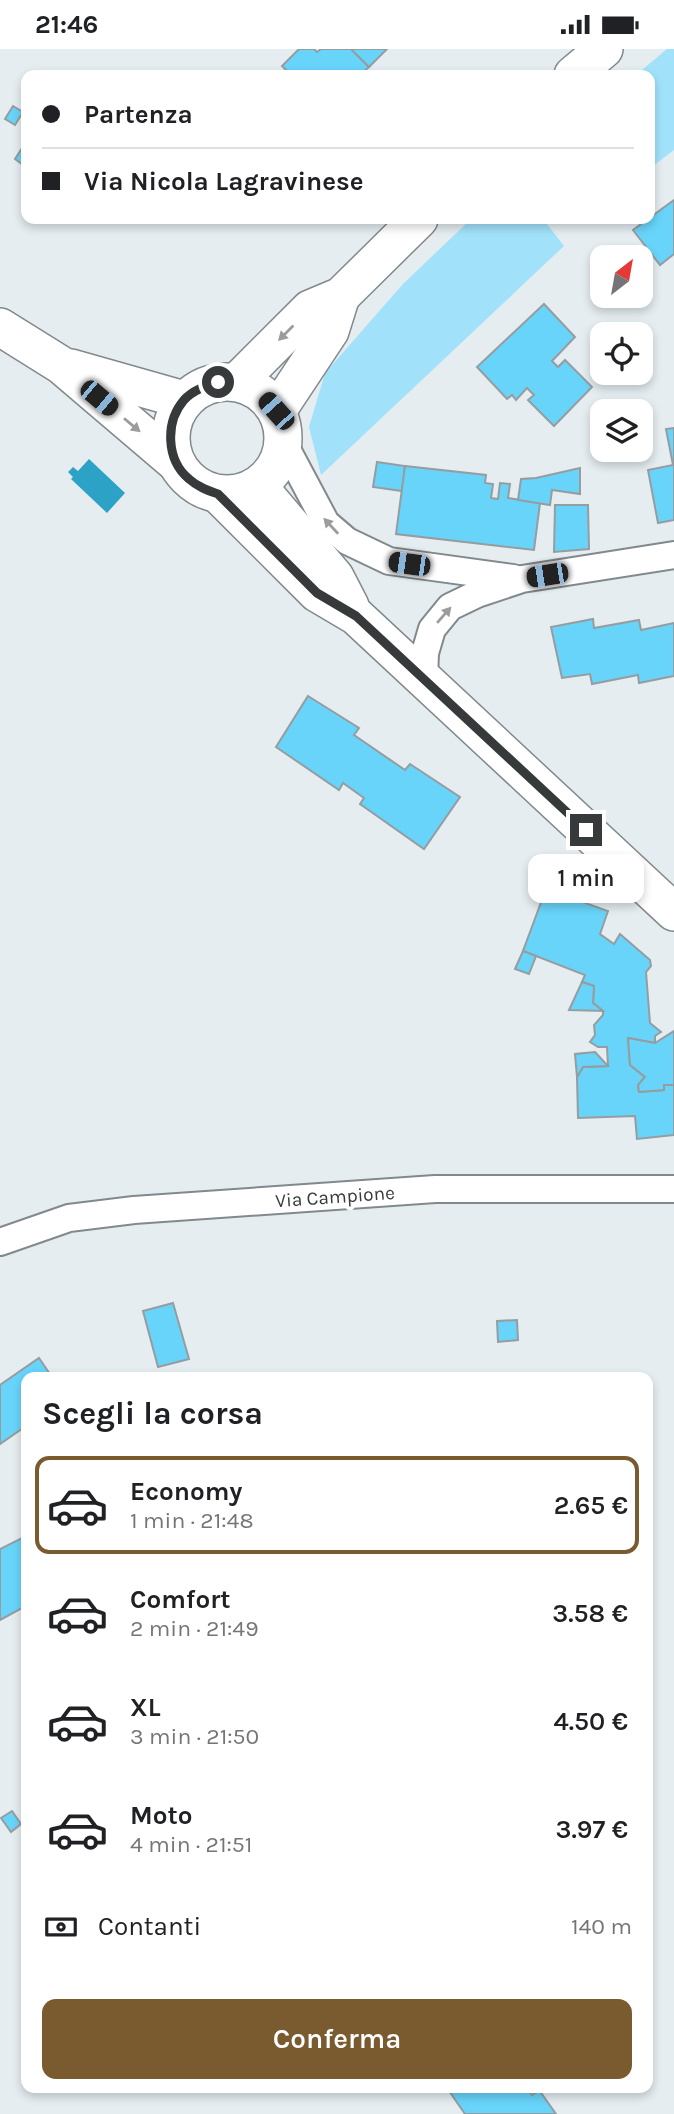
<!DOCTYPE html>
<html lang="it">
<meta charset="utf-8">
<style>
body{margin:0;font-family:Karla,sans-serif;background:#f6f6f6;color:#202124;height:100vh;display:flex;flex-direction:column;font-size:26px;white-space:nowrap}
*{box-sizing:border-box;margin:0}
p{font-size:23px;color:#757577}
.icon{flex:none;width:38px;height:38px;fill:none;stroke:currentColor;stroke-width:2;stroke-linecap:round;stroke-linejoin:round}
.map{position:relative;flex:1;overflow:hidden}
.panel{position:absolute;left:21px;top:1323px;width:632px;height:721px;display:flex;flex-direction:column;background:#fff;border-radius:14px;box-shadow:0 4px 10px #0003}
.panel>*{flex:none}
.hud{position:absolute;left:21px;top:21px;width:634px;height:154px;border-radius:14px;box-shadow:0 4px 10px #0003;display:grid;align-content:center;height:154px;padding:0 21px;background:#fff}
.needle{width:46px;rotate:31deg}
.buttons{position:absolute;left:590px;top:196px;display:grid;gap:14px}
.buttons a{display:grid;place-items:center;width:63px;height:63px;border-radius:14px;background:#fff;box-shadow:0 4px 10px #0003;font-size:35px}
.end{position:absolute;width:32px;height:32px;margin:-16px;border:9px solid #373a3b;background:#fff;box-shadow:0 0 0 4px #fff}
.from{border-radius:50%}
.bubble{position:absolute;height:49px;border-radius:14px;background:#fff;box-shadow:0 4px 10px #0003;font-size:23px;font-weight:600;line-height:49px;text-align:center}
.car{position:absolute;width:21px;height:42px;margin:-21px -10px;border-radius:9px;box-shadow:0 0 5px 2px #0007;background:linear-gradient(#222 24%,#8ab4d8 0 40%,#222 0 76%,#8ab4d8 0 86%,#222 0)}
.hud b{display:flex;align-items:center;gap:24px;height:66px;font-size:26px}
.hud b+b{border-top:2px solid #e0e0e0}
.hud i{width:18px;height:18px;background:#202124}
ul{padding:0;list-style:none}
li{display:flex;align-items:center;gap:21px;height:98px;margin:0 14px 10px;padding:0 7px;border:4px solid transparent;border-radius:14px}
li div{flex:1}
li b{display:block;font-size:26px}
li em{font-style:normal;font-weight:600}
li.on{border-color:#7a5b30}
li>.icon{width:63px;height:63px;stroke-width:1.5}
h2{padding:0 21px;font-size:32px;line-height:84px}
.pay{display:flex;align-items:center;gap:18px;height:77px;padding:0 21px;font-size:26px}
.pay p{margin-inline-start:auto}
.action{display:flex;gap:14px;margin-top:auto;padding:14px 21px}
.action a{flex:1;height:80px;border-radius:14px;background:#7a5b30;color:#fff;font-size:28px;font-weight:600;line-height:80px;text-align:center}
.status{display:flex;justify-content:space-between;align-items:center;height:49px;padding:0 35px;background:#fff;direction:ltr}
.status svg{height:19px;fill:currentColor}
.map>svg:first-child{display:block}
.green{fill:#a1e2fa}
.water{fill:#2da2c7}
.building{fill:#68d4fa;stroke:#959da1;stroke-width:2}
.lines{fill:none;stroke-linecap:round;stroke-linejoin:round}
.street-casing{stroke:#82898d;stroke-width:30}
.secondary-casing{stroke:#82898d;stroke-width:40}
.street{stroke:#fff;stroke-width:26}
.secondary{stroke:#fff;stroke-width:37}
.oneway{fill:#9b9c9d}
.route{stroke:#373a3b;stroke-width:9}
.labels{text-anchor:middle;stroke-width:7;stroke-linejoin:round;paint-order:stroke}
.street-label{font-size:19px;fill:#373a3b;stroke:#fff}
</style>
<div class="status"><b>21:46</b><svg viewBox="0 0 49 12"><path d="M0 12V9h3v3zM5 12V6h3v6zM10 12V3h3v9zM15 12V0h3v12zM26 1h20v11H26zM47 4h2v5h-2z"/></svg></div>
<div class="map">
<svg width="674" height="2065" viewBox="0 0 674 2065">
<rect width="100%" height="100%" fill="#e5edf1"/>
<!-- green -->
<g class="green">
<path d="M667,0H674V101L649,120V26H636Z"/>
<path d="M471,170H543L564,197L321,426L309,378L325,324L403,235Z"/>
</g>
<!-- water -->
<path class="water" d="M89,410L125,444L107,464L71,430L73,428L68,423L73,418L78,422Z"/>
<!-- building -->
<g class="building">
<path d="M299,0H314L317,3L321,0H351L369,18L360,26H291L282,17Z"/>
<path d="M351,0H387L369,18Z"/>
<path d="M13,57L23,63L15,76L5,70Z"/>
<path d="M26,93V118L15,110Z"/>
<path d="M674,151V205L660,216L633,181Z"/>
<path d="M544,255L575,288L552,312L558,318L565,311L592,338L554,377L528,351L534,346L527,339L516,351L512,346L507,350L477,318Z"/>
<path d="M674,379V471L658,474L648,421L673,416L666,380Z"/>
<path d="M377,413L405,417L402,442L373,438Z"/>
<path d="M405,417L486,426L485,434L493,435L491,449L498,450L500,434L510,435L508,449L540,454L534,501L396,485Z"/>
<path d="M580,419V445L552,441L550,456L518,451L521,430L536,429Z"/>
<path d="M555,456H588L589,500L554,503Z"/>
<path d="M593,570L594,579L639,571L641,581L674,574V627L639,634L638,626L592,635L590,625L562,629L551,578Z"/>
<path d="M308,647L359,679L354,686L405,721L410,715L460,748L424,800L360,755L364,749L343,734L339,741L276,698Z"/>
<path d="M546,840L608,862L600,885L614,895L620,885L650,911L651,917L646,923L650,974L661,983L655,987V994L628,989L630,1016L645,1028L638,1036L639,1043L664,1041V1036H674V1086L637,1090L635,1067L578,1069L577,1028L583,1018L608,1017L607,998H598L590,993L595,986L594,976L603,966V962L593,954L594,937L582,933L585,926L523,902Z"/>
<path d="M523,902L536,907L529,925L515,920Z"/>
<path d="M582,933L594,937L593,954L603,962L569,961Z"/>
<path d="M674,982V1036H664V1041L639,1043L638,1036L645,1028L630,1016L628,989L655,994Z"/>
<path d="M595,1003L608,1017L583,1018L577,1028L575,1005Z"/>
<path d="M173,1254L189,1310L158,1318L143,1262Z"/>
<path d="M517,1271L518,1291L498,1293L497,1272Z"/>
<path d="M39,1309L52,1328H26V1377L0,1395V1336Z"/>
<path d="M26,1487V1557L0,1571V1500Z"/>
<path d="M12,1762L21,1775L11,1783L1,1769Z"/>
<path d="M447,2039H527L532,2046L539,2041L556,2065H465Z"/>
</g>
<g class="lines">
<defs>
<g id="street">
<path d="M283,393L326,474L347,492L389,512L513,529"/>
<path d="M424,629L425,604L432,580L450,558L477,545L522,530L674,506"/>
<path d="M0,1193L69,1169L134,1161L435,1140H674"/>
</g>
<g id="secondary">
<path d="M573,26L604,0"/>
<path d="M0,278L61,316L176,414"/>
<path d="M71,319L184,351"/>
<circle cx="227" cy="389" r="56"/>
<path d="M237,333L310,260L341,247L419,170"/>
<path d="M277,362L330,282L341,247"/>
<path d="M258,437L335,528L350,557"/>
<path d="M218,445L317,544L356,567L674,863"/>
</g>
</defs>
<!-- street casing -->
<use href="#street" class="street-casing"/>
<!-- secondary casing -->
<use href="#secondary" class="secondary-casing"/>
<!-- street -->
<use href="#street" class="street"/>
<!-- secondary -->
<use href="#secondary" class="secondary"/>
</g>
<!-- one-way arrows -->
<defs><path id="oneway-solid" d="M-6-.8H1V-3.2L6.5 0L1 3.2V.8H-6Z" transform="scale(1.75)"/></defs>
<g class="oneway">
<use href="#oneway-solid" transform="translate(286 284) rotate(135)"/>
<use href="#oneway-solid" transform="translate(132 376) rotate(40)"/>
<use href="#oneway-solid" transform="translate(331 477) rotate(-133)"/>
<use href="#oneway-solid" transform="translate(444 566) rotate(-49)"/>
</g>
<g class="lines">
<!-- route -->
<path class="route" d="M218,333C206,337 193,341 184,351C165,373 166,411 189,430C198,438 207,441 218,445L317,544L356,567L586,781"/>
</g>
<g class="labels">
<!-- street labels -->
<g class="street-label">
<text transform="translate(335 1147) rotate(-4)" y="7">Via Campione</text>
</g>
</g>
</svg>
<div class="buttons">
<a><svg class="needle" viewBox="-14 -14 28 28"><path d="M0-13l5 13h-10z" fill="#e53935"/><path d="M0 13l5-13h-10z" fill="#757577"/></svg></a>
<a><svg class="icon" aria-label="locate" viewBox="0 0 24 24"><circle cx="12" cy="12" r="6"/><path d="M12 2v4M12 18v4M2 12h4M18 12h4"/></svg></a>
<a><svg class="icon" aria-label="layers" viewBox="0 0 24 24"><path d="M12 4l9 5-9 5-9-5zM3 14l9 5 9-5"/></svg></a>
</div>
<i class="end from" style="left:218px;top:333px"></i>
<i class="end" style="left:586px;top:781px"></i>
<div class="bubble" style="left:528px;top:805px;width:116px">1 min</div>
<i class="car" style="left:99px;top:349px;rotate:130deg"></i>
<i class="car" style="left:276px;top:362px;rotate:318deg"></i>
<i class="car" style="left:409px;top:515px;rotate:278deg"></i>
<i class="car" style="left:547px;top:526px;rotate:261deg"></i>
<div class="hud">
<b><i class="from"></i>Partenza</b>
<b><i></i>Via Nicola Lagravinese</b>
</div>
<section class="panel">
<h2>Scegli la corsa</h2>
<ul>
<li class="on"><svg class="icon" aria-label="car" viewBox="0 0 24 24"><path d="M5 17H2v-5l4-1 3-4h7l3 4 3 1v5h-3M9 17h6M6 11h13"/><circle cx="7" cy="17" r="2"/><circle cx="17" cy="17" r="2"/></svg><div><b>Economy</b><p>1 min · 21:48</p></div><em>2.65 €</em></li>
<li><svg class="icon" aria-label="car" viewBox="0 0 24 24"><path d="M5 17H2v-5l4-1 3-4h7l3 4 3 1v5h-3M9 17h6M6 11h13"/><circle cx="7" cy="17" r="2"/><circle cx="17" cy="17" r="2"/></svg><div><b>Comfort</b><p>2 min · 21:49</p></div><em>3.58 €</em></li>
<li><svg class="icon" aria-label="car" viewBox="0 0 24 24"><path d="M5 17H2v-5l4-1 3-4h7l3 4 3 1v5h-3M9 17h6M6 11h13"/><circle cx="7" cy="17" r="2"/><circle cx="17" cy="17" r="2"/></svg><div><b>XL</b><p>3 min · 21:50</p></div><em>4.50 €</em></li>
<li><svg class="icon" aria-label="car" viewBox="0 0 24 24"><path d="M5 17H2v-5l4-1 3-4h7l3 4 3 1v5h-3M9 17h6M6 11h13"/><circle cx="7" cy="17" r="2"/><circle cx="17" cy="17" r="2"/></svg><div><b>Moto</b><p>4 min · 21:51</p></div><em>3.97 €</em></li>
</ul>
<div class="pay"><svg class="icon" aria-label="cash" viewBox="0 0 24 24"><path d="M3 7h18v10H3z"/><circle cx="12" cy="12" r="2"/></svg>Contanti<p>140 m</p></div>
<div class="action"><a>Conferma</a></div>
</section>
</div>
